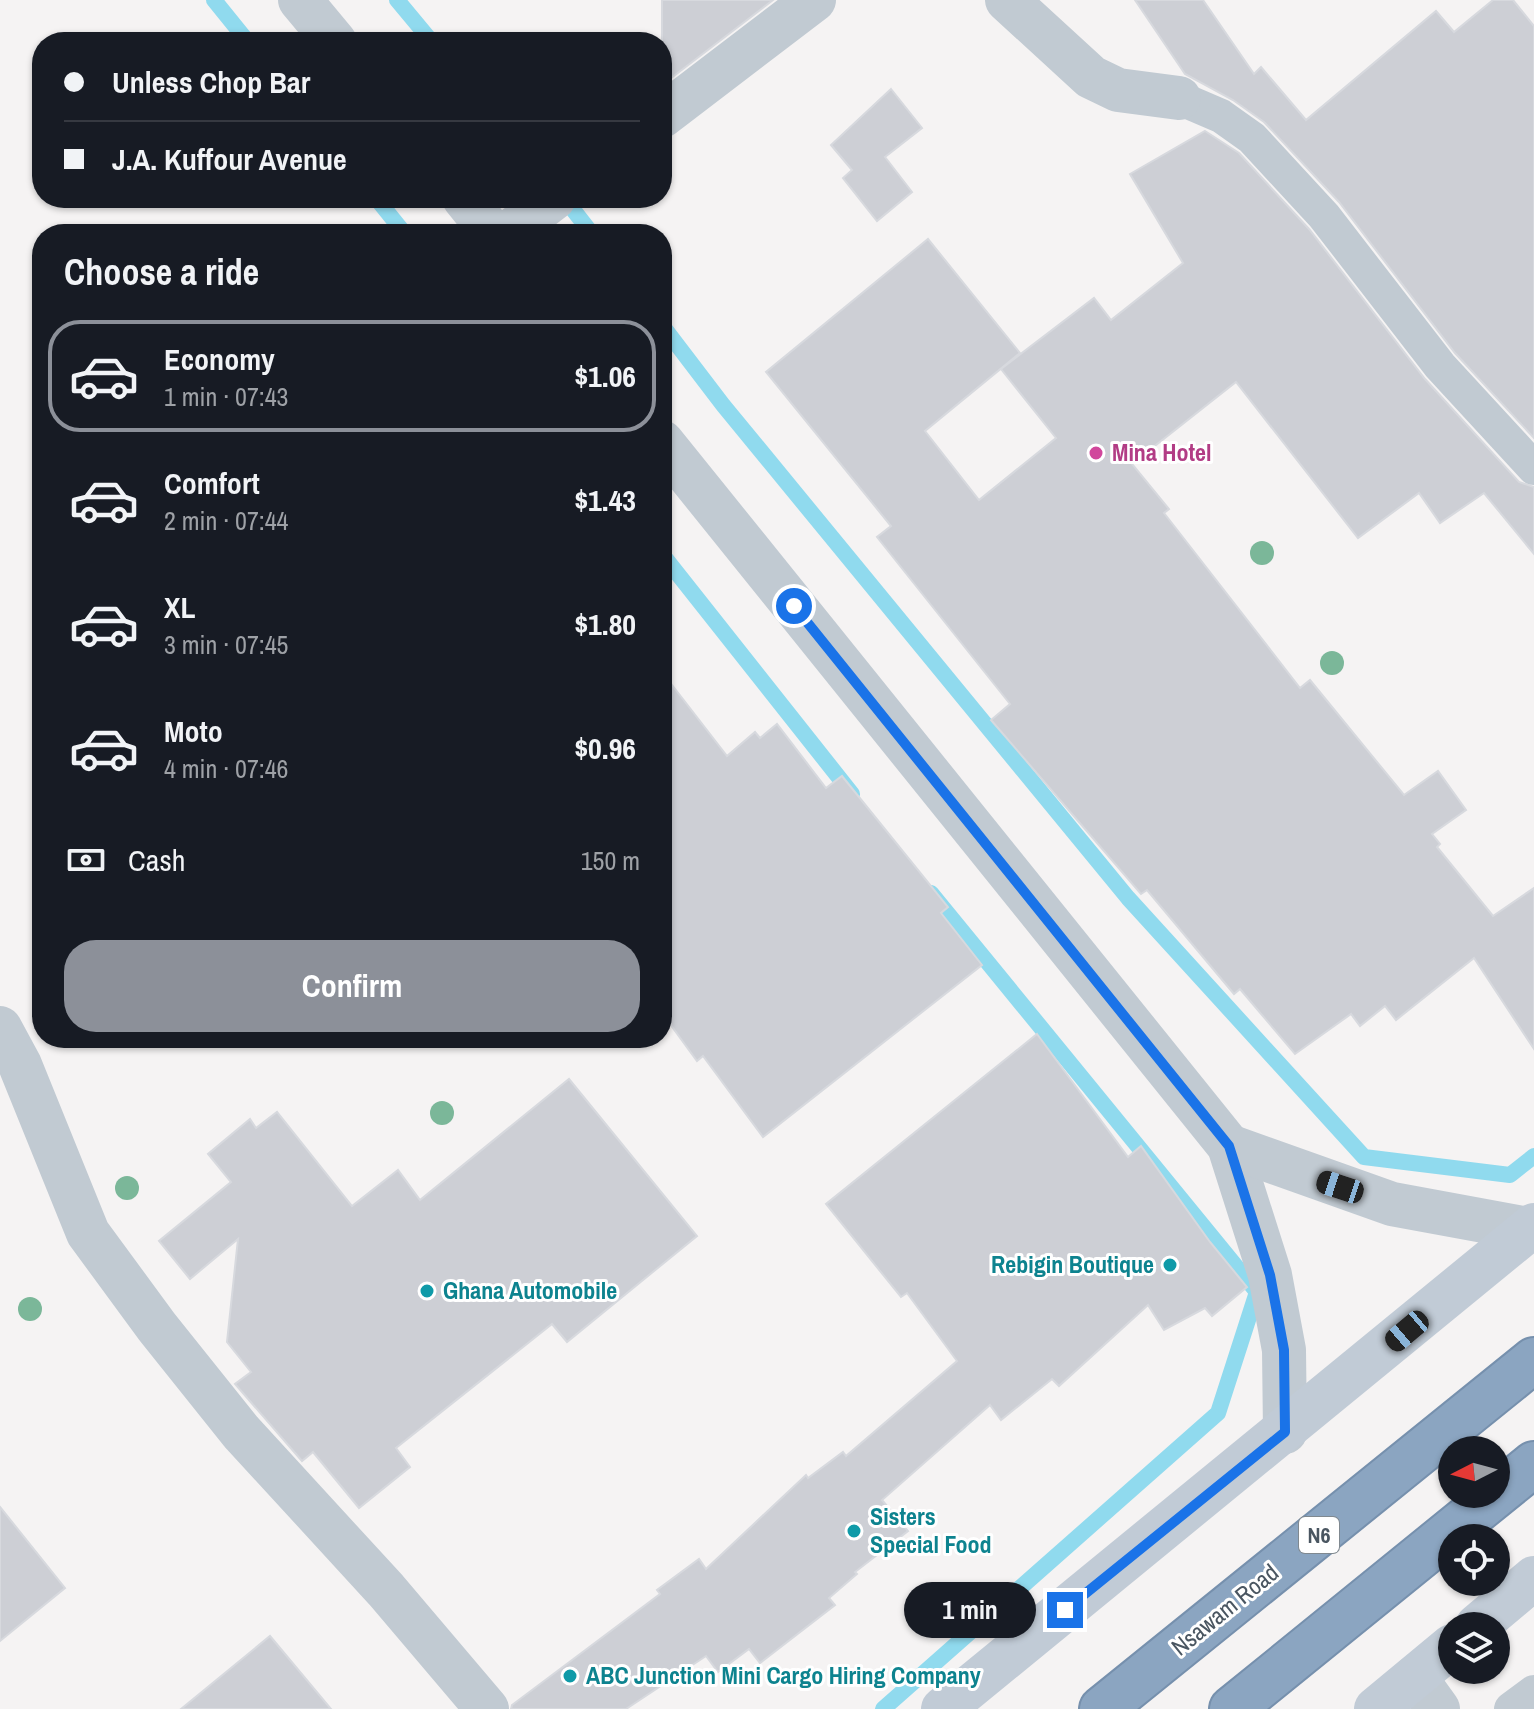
<!DOCTYPE html>
<meta charset="utf-8">
<style>
body{margin:0;font-family:"Archivo Narrow",sans-serif;background:#20242c;color:#f1f3f6;height:100vh;display:flex;flex-direction:column;font-size:30px;white-space:nowrap}
*{box-sizing:border-box;margin:0}
p{font-size:26px;color:#9ea1a6}
.icon{flex:none;width:44px;height:44px;fill:none;stroke:currentColor;stroke-width:2;stroke-linecap:round;stroke-linejoin:round}
.map{position:relative;flex:1;overflow:hidden}
.sheet{position:absolute;left:32px;top:224px;width:640px;height:824px;display:flex;flex-direction:column;background:#171b24;border-radius:32px;box-shadow:0 2px 6px #0004}
.sheet>*{flex:none}
.banner{position:absolute;left:32px;top:32px;width:640px;height:176px;border-radius:32px;box-shadow:0 2px 6px #0004;display:grid;align-content:center;height:176px;padding:0 32px;background:#171b24}
.needle{width:52px;rotate:264deg}
.buttons{position:absolute;left:1438px;top:1436px;display:grid;gap:16px}
.buttons a{display:grid;place-items:center;width:72px;height:72px;border-radius:50%;background:#171b24;box-shadow:0 2px 6px #0004;font-size:40px}
.end{position:absolute;width:36px;height:36px;margin:-18px;border:10px solid #1a73e8;background:#fff;box-shadow:0 0 0 4px #fff}
.from{border-radius:50%}
.bubble{position:absolute;height:56px;border-radius:28px;background:#171b24;box-shadow:0 2px 6px #0004;font-size:26px;font-weight:700;line-height:56px;text-align:center}
.car{position:absolute;width:24px;height:48px;margin:-24px -12px;border-radius:10px;box-shadow:0 0 6px 2px #0007;background:linear-gradient(#222 24%,#8ab4d8 0 40%,#222 0 76%,#8ab4d8 0 86%,#222 0)}
.banner b{display:flex;align-items:center;gap:28px;height:76px;font-size:30px}
.banner b+b{border-top:2px solid #363941}
.banner i{width:20px;height:20px;background:#f1f3f6}
ul{padding:0;list-style:none}
li{display:flex;align-items:center;gap:24px;height:112px;margin:0 16px 12px;padding:0 16px;border:4px solid transparent;border-radius:32px}
li div{flex:1}
li b{display:block;font-size:30px}
li em{font-style:normal;font-weight:700}
li.active{border-color:#8c9099}
li>.icon{width:72px;height:72px;stroke-width:1.5}
h2{padding:0 32px;font-size:36px;line-height:96px}
.pay{display:flex;align-items:center;gap:20px;height:88px;padding:0 32px;font-size:30px}
.pay p{margin-inline-start:auto}
.primary-button{display:flex;gap:16px;margin-top:auto;padding:16px 32px}
.primary-button a{flex:1;height:92px;border-radius:32px;background:#8c9099;color:#fff;font-size:32px;font-weight:700;line-height:92px;text-align:center}
.map>svg:first-child{display:block}
.lines{fill:none;stroke-linecap:round;stroke-linejoin:round}
.stream{stroke:#90daee;stroke-width:16}
.building{fill:#cdcfd5;stroke:#d7d9de;stroke-width:2}
.highway-casing{stroke:#7690ad;stroke-width:48}
.lane{stroke:#c1cad2;stroke-width:34}
.street{stroke:#c1cad2;stroke-width:44}
.secondary{stroke:#c1cbd6;stroke-width:44}
.highway{stroke:#8ba5c1;stroke-width:44}
.tree{fill:#7bb799}
.route{stroke:#1a73e8;stroke-width:10}
.hotel-dot{fill:#d1479c;stroke:#fff;stroke-width:3}
.culture-dot{fill:#0f9aa8;stroke:#fff;stroke-width:3}
.labels{text-anchor:middle;stroke-width:6;stroke-linejoin:round;paint-order:stroke}
.shield{fill:#fff;stroke:#808990;stroke-width:2}
.shield-label{font-size:22px;font-weight:bold;fill:#4a5661}
.hotel-label{font-size:24px;font-weight:bold;fill:#b23c85;stroke:#fff;text-anchor:start}
.culture-label{font-size:24px;font-weight:bold;fill:#0d838f;stroke:#fff;text-anchor:start}
.street-label{font-size:24px;fill:#4a5661;stroke:#fff}
</style>
<div class="map">
<svg width="1534" height="1709" viewBox="0 0 1534 1709">
<rect width="100%" height="100%" fill="#f5f3f3"/>
<g class="lines">
<!-- stream -->
<g class="stream">
<path d="M214,0L248,42"/>
<path d="M397,0L432,42"/>
<path d="M376,198L405,234"/>
<path d="M564,198L592,234"/>
<path d="M662,325L723,405L1128,898L1364,1157L1510,1175L1534,1156"/>
<path d="M662,554L852,794"/>
<path d="M883,1709L1218,1413L1257,1292L931,893"/>
</g>
</g>
<!-- building -->
<g class="building">
<path d="M662,0H773L662,85Z"/>
<path d="M1135,0H1203L1254,74L1261,67L1306,120L1436,11L1454,32L1493,0H1513L1534,26V438L1455,353L1339,202L1264,122L1233,100L1185,74Z"/>
<path d="M891,89L922,128L885,157L912,192L877,221L843,178L852,170L831,145Z"/>
<path d="M1205,131L1239,153L1309,229L1425,379L1519,482L1534,487V554L1484,493L1440,523L1419,493L1358,538L1236,382L1132,464L1169,509L1164,513L1300,688L1310,680L1404,795L1438,771L1466,810L1432,834L1440,844L1437,847L1493,916L1534,888V1049L1474,958L1396,1020L1385,1006L1360,1026L1351,1014L1295,1054L1240,989L1234,994L1147,890L1141,894L991,720L1010,704L877,537L891,526L766,372L928,239L1020,353L925,431L979,500L1056,438L1001,369L1094,298L1111,320L1183,263L1130,174Z"/>
<path d="M662,672L727,756L755,732L760,738L777,724L826,788L842,776L948,907L941,913L982,965L763,1137L703,1056L697,1061L662,1013Z"/>
<path d="M1037,1034L1128,1157L1141,1146L1210,1242L1247,1287L1212,1316L1205,1308L1164,1330L1148,1305L1059,1386L1052,1379L1001,1420L990,1405L882,1500L908,1531L855,1572L857,1574L829,1598L835,1605L760,1663L749,1649L718,1672L706,1656L626,1709H511L512,1705L660,1594L657,1590L699,1559L706,1569L806,1475L808,1478L843,1452L846,1456L957,1361L907,1293L901,1297L826,1204Z"/>
<path d="M569,1079L697,1236L567,1342L552,1324L396,1448L410,1467L359,1508L313,1452L302,1461L235,1384L251,1372L227,1342L238,1239L190,1279L159,1241L231,1182L208,1154L250,1119L256,1128L277,1112L352,1206L398,1170L420,1200Z"/>
<path d="M0,1507L65,1588L0,1641Z"/>
<path d="M270,1636L331,1709H181Z"/>
</g>
<g class="lines">
<defs>
<g id="highway">
<path d="M1102,1709L1534,1360"/>
<path d="M1232,1709L1534,1464"/>
</g>
</defs>
<!-- highway casing -->
<use href="#highway" class="highway-casing"/>
<!-- lane -->
<g class="lane">
<path d="M1179,98L1221,116L1252,138L1324,216L1440,366L1534,468"/>
<path d="M1511,1709L1534,1692"/>
</g>
<!-- street -->
<g class="street">
<path d="M300,0L335,42"/>
<path d="M1007,0L1091,77L1118,90L1179,98"/>
<path d="M662,116L814,0"/>
<path d="M464,198L493,234"/>
<path d="M507,234L554,198"/>
<path d="M662,442L1229,1146L1270,1275L1284,1350L1285,1432"/>
<path d="M0,1028L20,1065L88,1233L157,1327L241,1432L386,1590L487,1709"/>
<path d="M1229,1146L1392,1204L1528,1229"/>
<path d="M1415,1677L1438,1709"/>
</g>
<!-- secondary -->
<g class="secondary">
<path d="M1477,1626L1534,1578"/>
<path d="M943,1709L1534,1225"/>
<path d="M1376,1709L1452,1646"/>
</g>
<!-- highway -->
<use href="#highway" class="highway"/>
</g>
<!-- trees -->
<g class="tree">
<circle cx="1262" cy="553" r="12"/>
<circle cx="1332" cy="663" r="12"/>
<circle cx="442" cy="1113" r="12"/>
<circle cx="127" cy="1188" r="12"/>
<circle cx="30" cy="1309" r="12"/>
</g>
<g class="lines">
<!-- route -->
<path class="route" d="M794,606L1229,1146L1270,1275L1284,1350L1285,1432L1065,1610"/>
</g>
<!-- markers -->
<circle class="hotel-dot" cx="1096" cy="453" r="8"/>
<g class="culture-dot">
<circle cx="1170" cy="1265" r="8"/>
<circle cx="427" cy="1291" r="8"/>
<circle cx="854" cy="1531" r="8"/>
<circle cx="570" cy="1676" r="8"/>
</g>
<g class="labels">
<!-- shield labels -->
<rect class="shield" x="1299" y="1517" width="40" height="36" rx="6"/>
<g class="shield-label">
<text x="1319" y="1543">N6</text>
</g>
<!-- hotel labels -->
<g class="hotel-label">
<text x="1112" y="461">Mina Hotel</text>
</g>
<!-- culture labels -->
<g class="culture-label">
<text x="1154" y="1273" text-anchor="end">Rebigin Boutique</text>
<text x="443" y="1299">Ghana Automobile</text>
<text x="870" y="1525">Sisters<tspan x="870" dy="28">Special Food</tspan></text>
<text x="586" y="1684">ABC Junction Mini Cargo Hiring Company</text>
</g>
<!-- street labels -->
<g class="street-label">
<text transform="translate(1225 1610) rotate(-39)" y="8">Nsawam Road</text>
</g>
</g>
</svg>
<div class="buttons">
<a><svg class="needle" viewBox="-14 -14 28 28"><path d="M0-13l5 13h-10z" fill="#e53935"/><path d="M0 13l5-13h-10z" fill="#9ea1a6"/></svg></a>
<a><svg class="icon" aria-label="locate" viewBox="0 0 24 24"><circle cx="12" cy="12" r="6"/><path d="M12 2v4M12 18v4M2 12h4M18 12h4"/></svg></a>
<a><svg class="icon" aria-label="layers" viewBox="0 0 24 24"><path d="M12 4l9 5-9 5-9-5zM3 14l9 5 9-5"/></svg></a>
</div>
<i class="end from" style="left:794px;top:606px"></i>
<i class="end" style="left:1065px;top:1610px"></i>
<div class="bubble" style="left:904px;top:1582px;width:132px">1 min</div>
<i class="car" style="left:1340px;top:1187px;rotate:288deg"></i>
<i class="car" style="left:1407px;top:1331px;rotate:230deg"></i>
<div class="banner">
<b><i class="from"></i>Unless Chop Bar</b>
<b><i></i>J.A. Kuffour Avenue</b>
</div>
<section class="sheet">
<h2>Choose a ride</h2>
<ul>
<li class="active"><svg class="icon" aria-label="car" viewBox="0 0 24 24"><path d="M5 17H2v-5l4-1 3-4h7l3 4 3 1v5h-3M9 17h6M6 11h13"/><circle cx="7" cy="17" r="2"/><circle cx="17" cy="17" r="2"/></svg><div><b>Economy</b><p>1 min · 07:43</p></div><em>$1.06</em></li>
<li><svg class="icon" aria-label="car" viewBox="0 0 24 24"><path d="M5 17H2v-5l4-1 3-4h7l3 4 3 1v5h-3M9 17h6M6 11h13"/><circle cx="7" cy="17" r="2"/><circle cx="17" cy="17" r="2"/></svg><div><b>Comfort</b><p>2 min · 07:44</p></div><em>$1.43</em></li>
<li><svg class="icon" aria-label="car" viewBox="0 0 24 24"><path d="M5 17H2v-5l4-1 3-4h7l3 4 3 1v5h-3M9 17h6M6 11h13"/><circle cx="7" cy="17" r="2"/><circle cx="17" cy="17" r="2"/></svg><div><b>XL</b><p>3 min · 07:45</p></div><em>$1.80</em></li>
<li><svg class="icon" aria-label="car" viewBox="0 0 24 24"><path d="M5 17H2v-5l4-1 3-4h7l3 4 3 1v5h-3M9 17h6M6 11h13"/><circle cx="7" cy="17" r="2"/><circle cx="17" cy="17" r="2"/></svg><div><b>Moto</b><p>4 min · 07:46</p></div><em>$0.96</em></li>
</ul>
<div class="pay"><svg class="icon" aria-label="cash" viewBox="0 0 24 24"><path d="M3 7h18v10H3z"/><circle cx="12" cy="12" r="2"/></svg>Cash<p>150 m</p></div>
<div class="primary-button"><a>Confirm</a></div>
</section>
</div>
